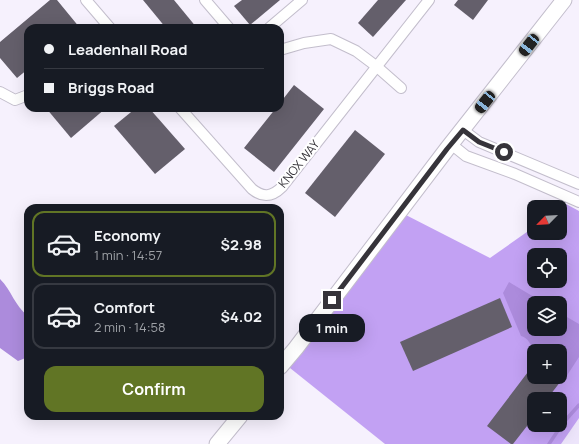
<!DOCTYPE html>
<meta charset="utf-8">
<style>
body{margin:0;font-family:Manrope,sans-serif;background:#242831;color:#f1f3f6;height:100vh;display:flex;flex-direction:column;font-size:15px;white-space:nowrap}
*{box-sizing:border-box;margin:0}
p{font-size:13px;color:#9ea1a6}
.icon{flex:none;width:22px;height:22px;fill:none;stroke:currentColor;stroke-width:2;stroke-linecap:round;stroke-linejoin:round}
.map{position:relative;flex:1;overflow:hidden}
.sheet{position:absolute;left:24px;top:204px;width:260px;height:216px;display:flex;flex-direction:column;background:#171b24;border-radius:12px;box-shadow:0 4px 16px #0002}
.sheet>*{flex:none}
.hud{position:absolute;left:24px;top:24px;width:260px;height:88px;border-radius:12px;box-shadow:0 4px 16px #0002;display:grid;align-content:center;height:88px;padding:0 20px;background:#171b24}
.needle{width:26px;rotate:246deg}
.fabs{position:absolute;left:527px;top:200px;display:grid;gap:8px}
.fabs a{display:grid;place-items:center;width:40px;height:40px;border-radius:8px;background:#171b24;box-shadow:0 4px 16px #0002;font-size:20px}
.end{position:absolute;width:18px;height:18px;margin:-9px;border:5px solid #36343a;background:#fff;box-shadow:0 0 0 2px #fff}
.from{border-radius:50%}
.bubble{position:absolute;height:28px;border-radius:12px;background:#171b24;box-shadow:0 4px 16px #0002;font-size:13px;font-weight:700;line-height:28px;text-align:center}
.car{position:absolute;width:12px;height:24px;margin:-12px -6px;border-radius:5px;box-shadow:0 0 3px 1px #0007;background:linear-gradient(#222 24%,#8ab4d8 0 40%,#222 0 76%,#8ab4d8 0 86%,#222 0)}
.hud b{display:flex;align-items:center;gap:14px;height:38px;font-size:15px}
.hud b+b{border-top:1px solid #363941}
.hud i{width:10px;height:10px;background:#f1f3f6}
ul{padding:7px 0 0;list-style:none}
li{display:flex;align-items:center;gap:12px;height:66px;margin:0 8px 6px;padding:0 12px;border:2px solid #363941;border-radius:12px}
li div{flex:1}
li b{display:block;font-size:15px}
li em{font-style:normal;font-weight:700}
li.selected{border-color:#617525}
li>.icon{width:36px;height:36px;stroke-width:1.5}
.cta{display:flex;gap:8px;margin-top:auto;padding:8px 20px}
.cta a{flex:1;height:46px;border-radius:12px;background:#617525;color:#fff;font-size:16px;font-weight:700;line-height:46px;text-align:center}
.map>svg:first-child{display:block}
.built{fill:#ede5fb}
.forest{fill:#c2a1f3;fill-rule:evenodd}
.water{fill:#ac8bdc}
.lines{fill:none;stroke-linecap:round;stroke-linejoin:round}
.stream{stroke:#ac8bdc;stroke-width:3.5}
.building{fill:#645f6b}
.street-casing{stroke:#c3becc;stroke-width:12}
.secondary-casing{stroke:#c3becc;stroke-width:17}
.street{stroke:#fff;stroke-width:10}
.secondary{stroke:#fff;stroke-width:15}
.route{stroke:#36343a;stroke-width:5}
.labels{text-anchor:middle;stroke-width:4;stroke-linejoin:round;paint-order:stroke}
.street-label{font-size:12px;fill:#36343a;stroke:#fff}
</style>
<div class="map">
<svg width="579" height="444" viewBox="0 0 579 444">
<rect width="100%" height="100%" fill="#f6f1fd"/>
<!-- built -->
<path class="built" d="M579,397V444H544L560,425Z"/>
<!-- forest -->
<path class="forest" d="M566,204L579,211V418L561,444H385L280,360L400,212L490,258L534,227V233H560V209ZM534,255H560V281H534ZM534,303H560V329H534ZM534,351H560V377H534ZM534,399H560V425H534Z"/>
<!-- water -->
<g class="water">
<path d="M0,279C12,291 14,305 28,316V357L18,361L0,348Z"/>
<path d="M509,282L544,303H534V329H560V313L579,324V357L566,377L560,372V351H534V352C531,346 529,338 521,336L503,293Z"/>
</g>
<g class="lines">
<!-- stream -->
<path class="stream" d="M549,444L563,423L579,405"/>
</g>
<!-- building -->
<g class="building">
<path d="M50,0H57L80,28H28V69L17,78L0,58V42Z"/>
<path d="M143,0H174L197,28H166Z"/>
<path d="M242,0H280L250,25L234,6Z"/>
<path d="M378,0H406L373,37L358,23Z"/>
<path d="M458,0H488L473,20L454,5Z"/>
<path d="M294,85L324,109L274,172L244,148L276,108H280V103Z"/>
<path d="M46,108H106L71,138Z"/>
<path d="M136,108H149L185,149L155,174L114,126Z"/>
<path d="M355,130L385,154L335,217L305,193Z"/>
<path d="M500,298L512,327L413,371L400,342Z"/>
<path d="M534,364V377H564L547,399H534V417L513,444H511L487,426Z"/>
</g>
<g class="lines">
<defs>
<g id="street">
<path d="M86,0L110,28"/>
<path d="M205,0L229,28"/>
<path d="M269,28L302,0"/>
<path d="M280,50L304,43L331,39L356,51L376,66L401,88"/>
<path d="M0,92L15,100L28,95"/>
<path d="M180,108L252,189C263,198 272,197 282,187L429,0"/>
<path d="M463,130L479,142L579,184"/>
<path d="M451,144L466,156L515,174L579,202"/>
</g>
<g id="secondary">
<path d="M280,367L296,348L447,149L564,0"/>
<path d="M217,444L240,416"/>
</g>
</defs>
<!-- street casing -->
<use href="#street" class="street-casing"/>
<!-- secondary casing -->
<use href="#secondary" class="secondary-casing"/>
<!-- street -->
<use href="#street" class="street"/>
<!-- secondary -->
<use href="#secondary" class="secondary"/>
</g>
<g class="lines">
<!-- route -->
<path class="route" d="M332,300L447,149L463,130L479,142L504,152"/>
</g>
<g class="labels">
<!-- street labels -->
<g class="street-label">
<text transform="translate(299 164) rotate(-51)" y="4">KNOX WAY</text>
</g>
</g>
</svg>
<div class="fabs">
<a><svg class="needle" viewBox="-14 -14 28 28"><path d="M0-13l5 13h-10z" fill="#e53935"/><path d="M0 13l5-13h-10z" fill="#9ea1a6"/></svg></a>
<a><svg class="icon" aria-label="locate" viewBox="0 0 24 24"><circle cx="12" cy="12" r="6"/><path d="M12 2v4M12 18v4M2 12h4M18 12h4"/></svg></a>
<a><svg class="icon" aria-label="layers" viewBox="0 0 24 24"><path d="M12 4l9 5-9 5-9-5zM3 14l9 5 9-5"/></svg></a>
<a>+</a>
<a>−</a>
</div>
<i class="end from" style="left:504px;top:152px"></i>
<i class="end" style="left:332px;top:300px"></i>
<div class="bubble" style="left:299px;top:314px;width:66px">1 min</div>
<i class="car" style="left:529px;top:45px;rotate:218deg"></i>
<i class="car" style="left:485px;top:102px;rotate:218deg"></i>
<div class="hud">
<b><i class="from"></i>Leadenhall Road</b>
<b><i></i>Briggs Road</b>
</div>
<section class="sheet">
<ul>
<li class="selected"><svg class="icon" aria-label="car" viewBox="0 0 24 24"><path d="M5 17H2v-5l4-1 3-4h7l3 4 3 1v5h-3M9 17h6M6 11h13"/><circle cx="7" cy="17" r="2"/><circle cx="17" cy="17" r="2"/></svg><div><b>Economy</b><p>1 min · 14:57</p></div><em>$2.98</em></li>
<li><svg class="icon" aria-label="car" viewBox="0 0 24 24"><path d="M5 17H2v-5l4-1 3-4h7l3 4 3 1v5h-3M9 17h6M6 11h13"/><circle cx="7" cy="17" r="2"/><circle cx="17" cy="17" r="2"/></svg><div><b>Comfort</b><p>2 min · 14:58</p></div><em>$4.02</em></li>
</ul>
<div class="cta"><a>Confirm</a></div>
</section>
</div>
